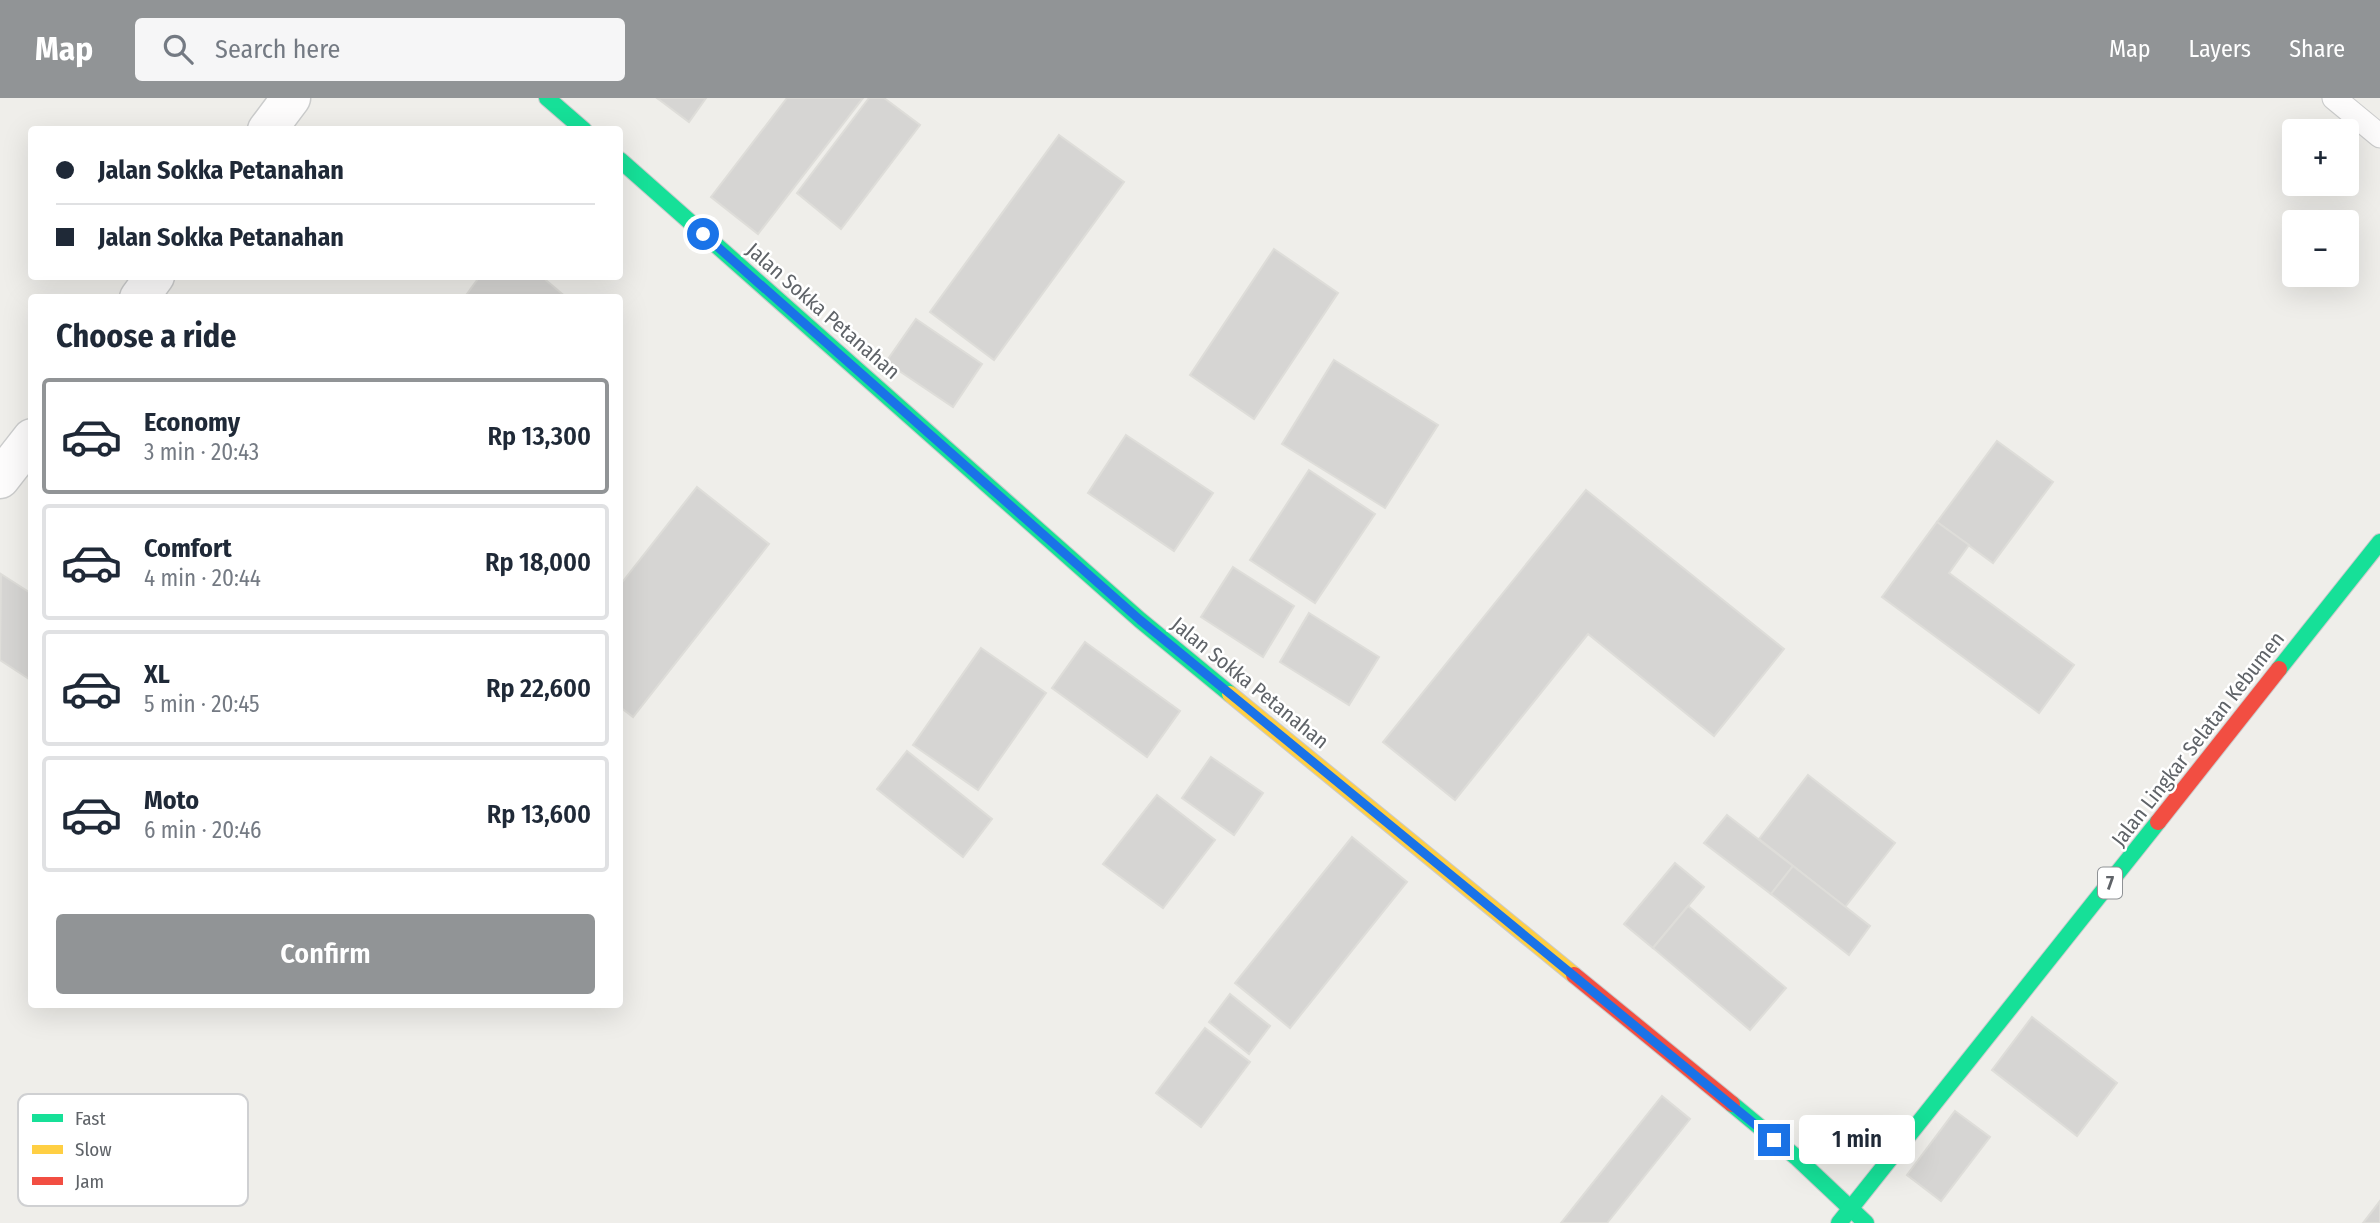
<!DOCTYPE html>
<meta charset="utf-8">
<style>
body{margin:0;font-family:"Fira Sans Condensed",sans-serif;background:#f6f6f7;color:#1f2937;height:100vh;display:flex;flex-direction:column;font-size:26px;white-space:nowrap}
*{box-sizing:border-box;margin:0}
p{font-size:23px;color:#747a83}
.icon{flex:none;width:38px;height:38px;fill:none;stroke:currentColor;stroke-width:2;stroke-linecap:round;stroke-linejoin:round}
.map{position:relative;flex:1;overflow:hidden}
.sheet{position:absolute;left:28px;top:196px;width:595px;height:714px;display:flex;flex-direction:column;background:#fff;border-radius:7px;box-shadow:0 7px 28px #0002}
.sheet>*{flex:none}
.top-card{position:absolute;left:28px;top:28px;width:595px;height:154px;border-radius:7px;box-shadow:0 7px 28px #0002;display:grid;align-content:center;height:154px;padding:0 28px;background:#fff}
.controls{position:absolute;left:2282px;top:21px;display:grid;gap:14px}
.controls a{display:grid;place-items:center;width:77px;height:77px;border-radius:7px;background:#fff;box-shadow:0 7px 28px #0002;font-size:35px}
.end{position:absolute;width:32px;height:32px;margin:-16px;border:9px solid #1a73e8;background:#fff;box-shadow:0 0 0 4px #fff}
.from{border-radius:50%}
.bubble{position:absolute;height:49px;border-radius:7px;background:#fff;box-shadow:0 7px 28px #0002;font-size:23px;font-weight:600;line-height:49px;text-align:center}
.top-card b{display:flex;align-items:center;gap:24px;height:66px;font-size:26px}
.top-card b+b{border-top:2px solid #e0e1e3}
.top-card i{width:18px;height:18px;background:#1f2937}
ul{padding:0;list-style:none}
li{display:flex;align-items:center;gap:21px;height:116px;margin:0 14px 10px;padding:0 14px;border:4px solid #e0e1e3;border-radius:7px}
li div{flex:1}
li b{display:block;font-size:26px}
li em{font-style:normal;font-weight:600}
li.selected{border-color:#919496}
li>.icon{width:63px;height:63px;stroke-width:1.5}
h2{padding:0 28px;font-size:32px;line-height:84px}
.action{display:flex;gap:14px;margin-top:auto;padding:14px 28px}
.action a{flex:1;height:80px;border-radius:7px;background:#919496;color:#fff;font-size:28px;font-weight:600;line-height:80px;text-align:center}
header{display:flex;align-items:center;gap:42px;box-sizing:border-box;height:98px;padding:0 35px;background:#919496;color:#fff}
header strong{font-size:33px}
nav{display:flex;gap:38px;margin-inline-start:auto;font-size:24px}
.search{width:490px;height:63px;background:#f6f6f7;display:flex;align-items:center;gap:18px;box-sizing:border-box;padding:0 24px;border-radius:7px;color:#747a83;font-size:26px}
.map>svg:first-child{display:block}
.building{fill:#d6d5d3;stroke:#deddd9;stroke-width:2}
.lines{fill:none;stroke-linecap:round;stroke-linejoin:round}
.lane-casing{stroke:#cbcccc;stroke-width:25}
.street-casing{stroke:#cbcccc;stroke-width:41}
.fast-casing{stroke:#cacacb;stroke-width:18}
.slow-casing{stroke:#cacacb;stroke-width:18}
.jam-casing{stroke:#cacacb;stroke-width:18}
.lane{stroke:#fdfcfc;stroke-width:23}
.street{stroke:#fdfcfc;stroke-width:38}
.fast{stroke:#16e098;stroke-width:16}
.slow{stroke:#ffcf43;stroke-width:16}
.jam{stroke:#f24e42;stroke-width:16}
.route{stroke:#1a73e8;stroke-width:9}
.labels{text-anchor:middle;stroke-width:5;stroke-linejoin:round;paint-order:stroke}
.shield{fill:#fff;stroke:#8f9295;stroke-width:2}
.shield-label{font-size:19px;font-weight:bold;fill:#5f6368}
.street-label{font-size:21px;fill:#5f6368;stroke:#fff}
.key{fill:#fff;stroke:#cfd0d2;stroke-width:2}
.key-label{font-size:19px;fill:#5f6368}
</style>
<header>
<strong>Map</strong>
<div class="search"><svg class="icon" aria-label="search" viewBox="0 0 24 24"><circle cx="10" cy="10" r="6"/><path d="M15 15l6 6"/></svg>Search here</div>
<nav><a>Map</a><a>Layers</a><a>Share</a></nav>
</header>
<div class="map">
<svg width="2380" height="1125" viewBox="0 0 2380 1125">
<rect width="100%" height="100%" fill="#efeeea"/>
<!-- building -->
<g class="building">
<path d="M657,0H706L689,24Z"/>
<path d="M787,0H863L758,136L711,99Z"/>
<path d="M869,0H884L920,27L841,131L797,95Z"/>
<path d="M1059,37L1124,84L994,262L930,214Z"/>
<path d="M1274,151L1338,195L1254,321L1190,277Z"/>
<path d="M480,178H541L567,200H464Z"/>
<path d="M916,221L982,266L953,309L886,264Z"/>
<path d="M1334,262L1438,327L1385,410L1282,346Z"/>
<path d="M1126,337L1213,395L1174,453L1088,395Z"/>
<path d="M1997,343L2053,384L1993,465L1937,424Z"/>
<path d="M1309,372L1375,416L1315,505L1250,462Z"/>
<path d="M697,389L769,446L633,619L620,609V487Z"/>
<path d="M1586,392L1784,551L1714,638L1588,536L1455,702L1383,644Z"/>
<path d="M1937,424L1969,447L1949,475L2074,567L2039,615L1882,499Z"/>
<path d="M1233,469L1294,508L1263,559L1201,519Z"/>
<path d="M1,476L32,496V583L0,562Z"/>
<path d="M1309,515L1379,559L1349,607L1280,564Z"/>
<path d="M1085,544L1180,613L1147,659L1052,590Z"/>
<path d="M981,550L1046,595L978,692L913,647Z"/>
<path d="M907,653L992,721L963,759L877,691Z"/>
<path d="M1211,659L1263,695L1234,737L1182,700Z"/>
<path d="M1808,677L1895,745L1845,809L1759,741Z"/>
<path d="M1157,697L1215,742L1163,810L1103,766Z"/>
<path d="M1727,717L1793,768L1771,796L1704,745Z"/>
<path d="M1352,739L1407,784L1290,930L1235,885Z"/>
<path d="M1675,765L1704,789L1653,850L1624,826Z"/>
<path d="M1793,768L1870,828L1849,857L1771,796Z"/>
<path d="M1688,808L1786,890L1750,932L1653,850Z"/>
<path d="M1230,896L1270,928L1249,956L1209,924Z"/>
<path d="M2032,919L2117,985L2077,1038L1992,972Z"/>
<path d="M1205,930L1250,964L1201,1029L1156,995Z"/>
<path d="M1662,998L1690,1021L1607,1125H1561Z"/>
<path d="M1955,1013L1990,1039L1941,1103L1907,1077Z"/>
<path d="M2380,1103V1125H2363Z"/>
</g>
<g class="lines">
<defs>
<path id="lane" d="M2334,0L2380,38"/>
<g id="street">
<path d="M267,32L291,0"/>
<path d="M139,200L155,178"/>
<path d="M0,381L32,340"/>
</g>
<g id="fast">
<path d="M547,0L584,32"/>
<path d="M620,62L1140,522L1230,596"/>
<path d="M2279,571L2380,444"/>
<path d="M1732,1006L1796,1059L1866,1125"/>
<path d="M1839,1125L2158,724"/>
</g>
<path id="slow" d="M1230,596L1574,877"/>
<g id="jam">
<path d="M2158,724L2279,571"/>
<path d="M1574,877L1732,1006"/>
</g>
</defs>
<!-- lane casing -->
<use href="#lane" class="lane-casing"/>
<!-- street casing -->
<use href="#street" class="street-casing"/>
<!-- fast casing -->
<use href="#fast" class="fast-casing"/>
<!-- slow casing -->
<use href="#slow" class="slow-casing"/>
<!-- jam casing -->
<use href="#jam" class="jam-casing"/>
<!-- lane -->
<use href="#lane" class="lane"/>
<!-- street -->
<use href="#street" class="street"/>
<!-- fast -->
<use href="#fast" class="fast"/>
<!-- slow -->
<use href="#slow" class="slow"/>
<!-- jam -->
<use href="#jam" class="jam"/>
</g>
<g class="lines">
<!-- route -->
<path class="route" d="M703,136L1140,522L1774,1042"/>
</g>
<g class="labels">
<!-- shield labels -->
<rect class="shield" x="2098" y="769.5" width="24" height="31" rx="5"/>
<g class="shield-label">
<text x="2110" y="792">7</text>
</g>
<!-- street labels -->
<g class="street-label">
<text transform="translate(823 213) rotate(41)" y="7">Jalan Sokka Petanahan</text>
<text transform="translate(1250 585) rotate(39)" y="7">Jalan Sokka Petanahan</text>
<text transform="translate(2198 641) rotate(-52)" y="7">Jalan Lingkar Selatan Kebumen</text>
</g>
</g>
<!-- legend -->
<rect x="18" y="996" width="230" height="112" rx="10" class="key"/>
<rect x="32" y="1016" width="31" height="8" fill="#16e098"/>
<rect x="32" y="1047" width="31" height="9" fill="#ffcf43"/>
<rect x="32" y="1079" width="31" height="8" fill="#f24e42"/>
<g class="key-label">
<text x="75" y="1027">Fast</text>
<text x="75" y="1058">Slow</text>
<text x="75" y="1090">Jam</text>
</g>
</svg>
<div class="controls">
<a>+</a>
<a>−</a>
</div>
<i class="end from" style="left:703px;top:136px"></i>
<i class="end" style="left:1774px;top:1042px"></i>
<div class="bubble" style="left:1799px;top:1017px;width:116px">1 min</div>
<div class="top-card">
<b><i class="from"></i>Jalan Sokka Petanahan</b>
<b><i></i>Jalan Sokka Petanahan</b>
</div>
<section class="sheet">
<h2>Choose a ride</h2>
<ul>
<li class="selected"><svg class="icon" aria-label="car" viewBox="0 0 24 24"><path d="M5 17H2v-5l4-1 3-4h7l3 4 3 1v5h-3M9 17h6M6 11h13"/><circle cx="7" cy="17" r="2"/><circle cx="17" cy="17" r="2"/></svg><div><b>Economy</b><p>3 min · 20:43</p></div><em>Rp 13,300</em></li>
<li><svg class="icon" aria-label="car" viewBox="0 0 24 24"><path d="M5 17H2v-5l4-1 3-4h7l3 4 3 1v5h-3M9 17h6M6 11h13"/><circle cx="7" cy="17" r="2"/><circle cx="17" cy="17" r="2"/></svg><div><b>Comfort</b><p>4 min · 20:44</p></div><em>Rp 18,000</em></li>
<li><svg class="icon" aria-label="car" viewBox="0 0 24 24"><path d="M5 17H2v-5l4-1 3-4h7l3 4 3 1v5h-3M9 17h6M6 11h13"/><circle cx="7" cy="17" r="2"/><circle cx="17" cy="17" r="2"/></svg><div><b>XL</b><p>5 min · 20:45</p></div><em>Rp 22,600</em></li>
<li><svg class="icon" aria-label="car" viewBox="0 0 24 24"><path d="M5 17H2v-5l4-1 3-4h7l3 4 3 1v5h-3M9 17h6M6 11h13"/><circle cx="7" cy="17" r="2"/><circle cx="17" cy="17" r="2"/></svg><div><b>Moto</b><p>6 min · 20:46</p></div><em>Rp 13,600</em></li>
</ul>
<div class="action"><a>Confirm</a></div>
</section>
</div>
